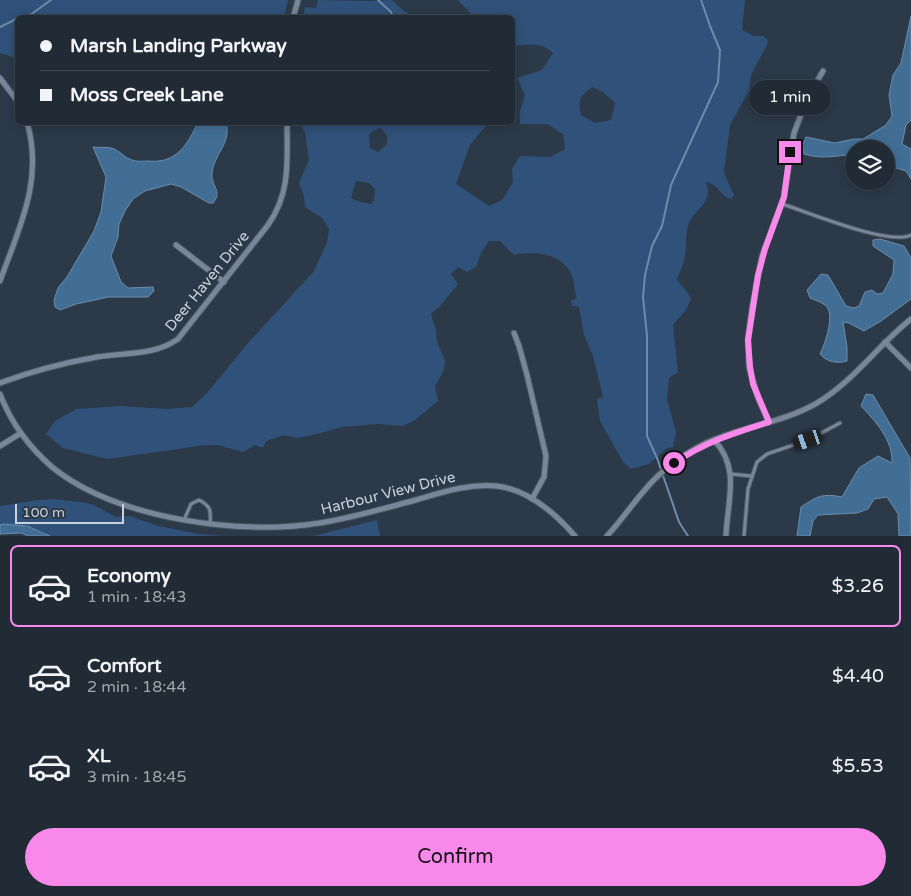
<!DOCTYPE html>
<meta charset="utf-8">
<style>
body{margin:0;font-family:"Varela Round",sans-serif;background:#2d3742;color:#f1f3f6;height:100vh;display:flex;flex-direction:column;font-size:19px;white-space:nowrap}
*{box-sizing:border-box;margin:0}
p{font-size:16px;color:#a2a7ad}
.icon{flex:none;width:28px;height:28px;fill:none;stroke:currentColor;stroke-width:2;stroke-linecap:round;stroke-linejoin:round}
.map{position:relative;height:536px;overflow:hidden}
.sheet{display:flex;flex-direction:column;background:#212b36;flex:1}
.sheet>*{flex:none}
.banner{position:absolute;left:15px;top:15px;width:500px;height:110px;border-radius:8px;box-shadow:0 2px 12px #0003,0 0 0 1px #3e4751;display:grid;align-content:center;height:110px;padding:0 25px;background:#212b36}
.fabs{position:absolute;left:845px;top:140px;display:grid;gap:10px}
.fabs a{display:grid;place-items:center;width:50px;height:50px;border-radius:50%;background:#212b36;box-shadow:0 2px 12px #0003,0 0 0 1px #3e4751;font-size:25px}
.scale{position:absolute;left:15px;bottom:12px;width:109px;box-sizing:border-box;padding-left:5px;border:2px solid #cad2dc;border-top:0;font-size:14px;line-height:18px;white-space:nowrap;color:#cad2dc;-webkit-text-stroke:4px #2c3948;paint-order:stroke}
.end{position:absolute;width:22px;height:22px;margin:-11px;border:6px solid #f888ea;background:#111;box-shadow:0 0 0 2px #111}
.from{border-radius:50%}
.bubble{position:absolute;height:35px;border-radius:18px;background:#212b36;box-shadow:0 2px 12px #0003,0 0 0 1px #3e4751;font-size:16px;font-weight:600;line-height:35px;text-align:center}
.car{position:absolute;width:15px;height:30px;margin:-15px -8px;border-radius:6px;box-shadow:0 0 4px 1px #0007;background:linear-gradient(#222 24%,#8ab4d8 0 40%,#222 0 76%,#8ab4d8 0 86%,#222 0)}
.banner b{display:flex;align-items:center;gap:18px;height:48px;font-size:19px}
.banner b+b{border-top:1px solid #3e4751}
.banner i{width:12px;height:12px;background:#f1f3f6}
ul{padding:9px 0 0;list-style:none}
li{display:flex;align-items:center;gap:15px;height:82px;margin:0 10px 8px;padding:0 15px;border:2px solid transparent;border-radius:8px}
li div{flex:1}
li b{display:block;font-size:19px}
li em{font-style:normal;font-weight:600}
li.active{border-color:#f888ea}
li>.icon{width:45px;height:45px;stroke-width:1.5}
.action{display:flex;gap:10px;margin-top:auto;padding:10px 25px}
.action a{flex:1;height:58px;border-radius:30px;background:#f888ea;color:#111;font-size:20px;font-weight:600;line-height:58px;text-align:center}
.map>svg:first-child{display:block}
.green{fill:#305179;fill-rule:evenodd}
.water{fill:#426e95;stroke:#6b8caa}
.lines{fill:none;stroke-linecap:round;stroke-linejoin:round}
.stream{stroke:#6b8caa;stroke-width:2}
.service-casing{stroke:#4b5562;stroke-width:5}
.minor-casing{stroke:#4b5562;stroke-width:7}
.service{stroke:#788697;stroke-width:3}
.minor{stroke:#788697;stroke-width:5}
.route{stroke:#f888ea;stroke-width:6}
.labels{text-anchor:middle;stroke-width:4.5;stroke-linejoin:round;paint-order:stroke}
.street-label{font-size:15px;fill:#cad2dc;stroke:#2c3948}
</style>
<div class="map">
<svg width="911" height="536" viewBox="0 0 911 536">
<rect width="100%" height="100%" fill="#2c3948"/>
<!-- green -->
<g class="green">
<path d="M0,0H288L284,17L119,18L112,16L106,18H18L17,56L15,58L0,53Z"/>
<path d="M318,0L368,1L392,0L404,11L415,17H303L305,7L316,8Z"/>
<path d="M458,0H745L742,30L754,36H763L768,40L767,45L751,75L749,91L730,125L724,173L734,195L731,199C721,197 717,183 706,182C714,204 694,208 688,226C685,237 687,250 684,261C683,267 679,273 677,279C681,286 688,291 691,299L686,310L673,325L678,372L669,378L667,399L676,432L673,447L667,448L649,464L631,469L623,462L600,421L597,399L603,397L593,356L584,335L579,307L572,306L571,301L577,298C574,292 575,285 573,279C566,254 536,250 514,255L500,241H489L481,253L476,267L467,272L458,267L451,274L458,284L441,305L431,314L436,330L437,342L445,360L444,370L435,386L438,401L415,420L403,426L377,424L342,427L317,434L297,438L284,435L266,441L263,448L255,445L243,452L217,445H204L172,450L107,459L63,448L46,434L55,421L76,409L121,406L168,409L192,407L207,393L248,343L314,271L327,242L329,229L322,218L305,207L304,196L299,183L309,160L305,132L299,123H488L470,145L456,184L489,206L502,200L513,182L512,169L520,156L550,157L565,149L563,134L547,124H520V111L525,95L517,78L542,70L553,53C542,42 529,44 514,46L513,48L512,18L474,17ZM592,87L603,92L615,103L611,120L595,123L581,115C578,99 579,97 592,87ZM381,128L387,136V144L378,152L370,148L369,135L373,131ZM356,181L369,183L375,189L374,199L371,204L360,202L351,198Z"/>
<path d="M53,499L81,502L94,505L116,517L130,516L158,526L199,534L222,536H50L27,526L0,525V506C18,503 34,500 53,499Z"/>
<path d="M377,520L380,536H313Z"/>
</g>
<!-- water -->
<g class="water">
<path d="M911,16V120L906,125L902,144L911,149V179L906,171L886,165V149H854V155C835,155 823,160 804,154L802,147L806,137L835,143L854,139H863L886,125L892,116L889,95L893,75L901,63Z"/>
<path d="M198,122L226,123C232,143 213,155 212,174C211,186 223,191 213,203H209L181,187L171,184L145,191L133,199L125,211L119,224L118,237L111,256L121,282L128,288L153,287L154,291L148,297H109L76,304L60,310L55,307L54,300L58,288L67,277L94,231L101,212L106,177L93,147C100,148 110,146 116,150C122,153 125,158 132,160C137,162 142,161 147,161C176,164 187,146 198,122Z"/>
<path d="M880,239L904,246L911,258V299L881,321L864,331L849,323L843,322L847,347V361C837,364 827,362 820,354C825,344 836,313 825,305C821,302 815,300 810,298L807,290L821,274L828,275L846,306L854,308L859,306L865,292L872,290L877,294L883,293L893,274L894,260L873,246V240Z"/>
<path d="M866,394L873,395L910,458L911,536H899L898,514L887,497L874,499L868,509L857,513L818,515L813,521L810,536H797L801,507C818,496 822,493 842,497L859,468L878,456L892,463C893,440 876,422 861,406Z"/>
<path d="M3,524L27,526L50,536H28L21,533L0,534V525Z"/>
</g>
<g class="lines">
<!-- stream -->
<g class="stream">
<path d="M378,0L391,12L393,18"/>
<path d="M19,18L30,15L51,0"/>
<path d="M0,27L18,18"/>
<path d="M688,536L679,522L657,458L647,436V336L643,297L645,275L652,246L662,226L671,185L718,82L720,50L710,26L701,0"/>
</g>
<defs>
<g id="service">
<path d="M782,204C808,212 888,246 911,235"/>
<path d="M731,474L751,476"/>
<path d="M184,520L191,504L199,500C211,506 211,511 210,523"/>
<path d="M744,536L748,489L757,462L767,454L808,440L840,423"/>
</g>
<g id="minor">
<path d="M293,18L298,0"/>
<path d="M0,78L18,102"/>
<path d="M176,245L224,282"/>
<path d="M0,281C19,228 44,180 27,122"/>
<path d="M514,333L519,346L527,375L546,456L544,477L532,499"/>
<path d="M885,342L911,368"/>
<path d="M0,383C32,371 63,363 97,357C125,352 154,356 178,339L268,225C291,192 287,161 287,122"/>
<path d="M0,394C11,423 29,447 52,467C116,519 241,536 320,523C351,518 382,509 412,501C440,493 468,483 497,486C529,490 555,513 575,536"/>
<path d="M769,422L758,398L749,367L748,340L752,308L762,256L784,197L794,133L807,99L823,71"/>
<path d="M714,440C741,468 727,502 726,536"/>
<path d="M0,446L21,433"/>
<path d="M607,536C620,522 631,506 643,492C660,471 682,455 706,443C742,426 783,423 817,403C854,381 878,345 911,319"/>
</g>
</defs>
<!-- service casing -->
<use href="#service" class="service-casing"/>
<!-- minor casing -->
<use href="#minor" class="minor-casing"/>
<!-- service -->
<use href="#service" class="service"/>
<!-- minor -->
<use href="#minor" class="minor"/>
</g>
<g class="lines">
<!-- route -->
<path class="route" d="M674,463C705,442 734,433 769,422L753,384L750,367L748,340L758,275L765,249L784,197L790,152"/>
</g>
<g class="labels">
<!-- street labels -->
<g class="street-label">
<text transform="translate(207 281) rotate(-51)" y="5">Deer Haven Drive</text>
<text transform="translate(388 493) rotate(-14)" y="5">Harbour View Drive</text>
</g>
</g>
</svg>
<div class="fabs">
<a><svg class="icon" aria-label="layers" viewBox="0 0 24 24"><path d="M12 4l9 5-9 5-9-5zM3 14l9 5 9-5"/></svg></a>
</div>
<div class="scale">100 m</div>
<i class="end from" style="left:674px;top:463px"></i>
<i class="end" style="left:790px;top:152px"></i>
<div class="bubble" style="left:749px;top:80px;width:82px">1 min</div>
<i class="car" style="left:808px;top:440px;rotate:251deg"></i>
<div class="banner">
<b><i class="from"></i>Marsh Landing Parkway</b>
<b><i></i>Moss Creek Lane</b>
</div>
</div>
<section class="sheet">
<ul>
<li class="active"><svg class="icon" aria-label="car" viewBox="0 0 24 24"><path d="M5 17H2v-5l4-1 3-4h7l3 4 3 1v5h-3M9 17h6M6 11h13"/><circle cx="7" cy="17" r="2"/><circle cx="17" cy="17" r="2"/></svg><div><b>Economy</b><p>1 min · 18:43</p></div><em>$3.26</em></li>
<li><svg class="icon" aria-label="car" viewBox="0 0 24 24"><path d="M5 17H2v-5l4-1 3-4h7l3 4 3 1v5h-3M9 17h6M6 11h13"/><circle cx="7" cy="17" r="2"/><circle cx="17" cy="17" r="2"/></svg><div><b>Comfort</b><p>2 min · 18:44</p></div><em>$4.40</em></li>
<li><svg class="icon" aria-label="car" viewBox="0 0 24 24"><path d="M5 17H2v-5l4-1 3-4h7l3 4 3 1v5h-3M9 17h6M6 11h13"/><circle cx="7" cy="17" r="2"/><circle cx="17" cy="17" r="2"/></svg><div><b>XL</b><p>3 min · 18:45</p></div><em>$5.53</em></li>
</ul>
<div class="action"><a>Confirm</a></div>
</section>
